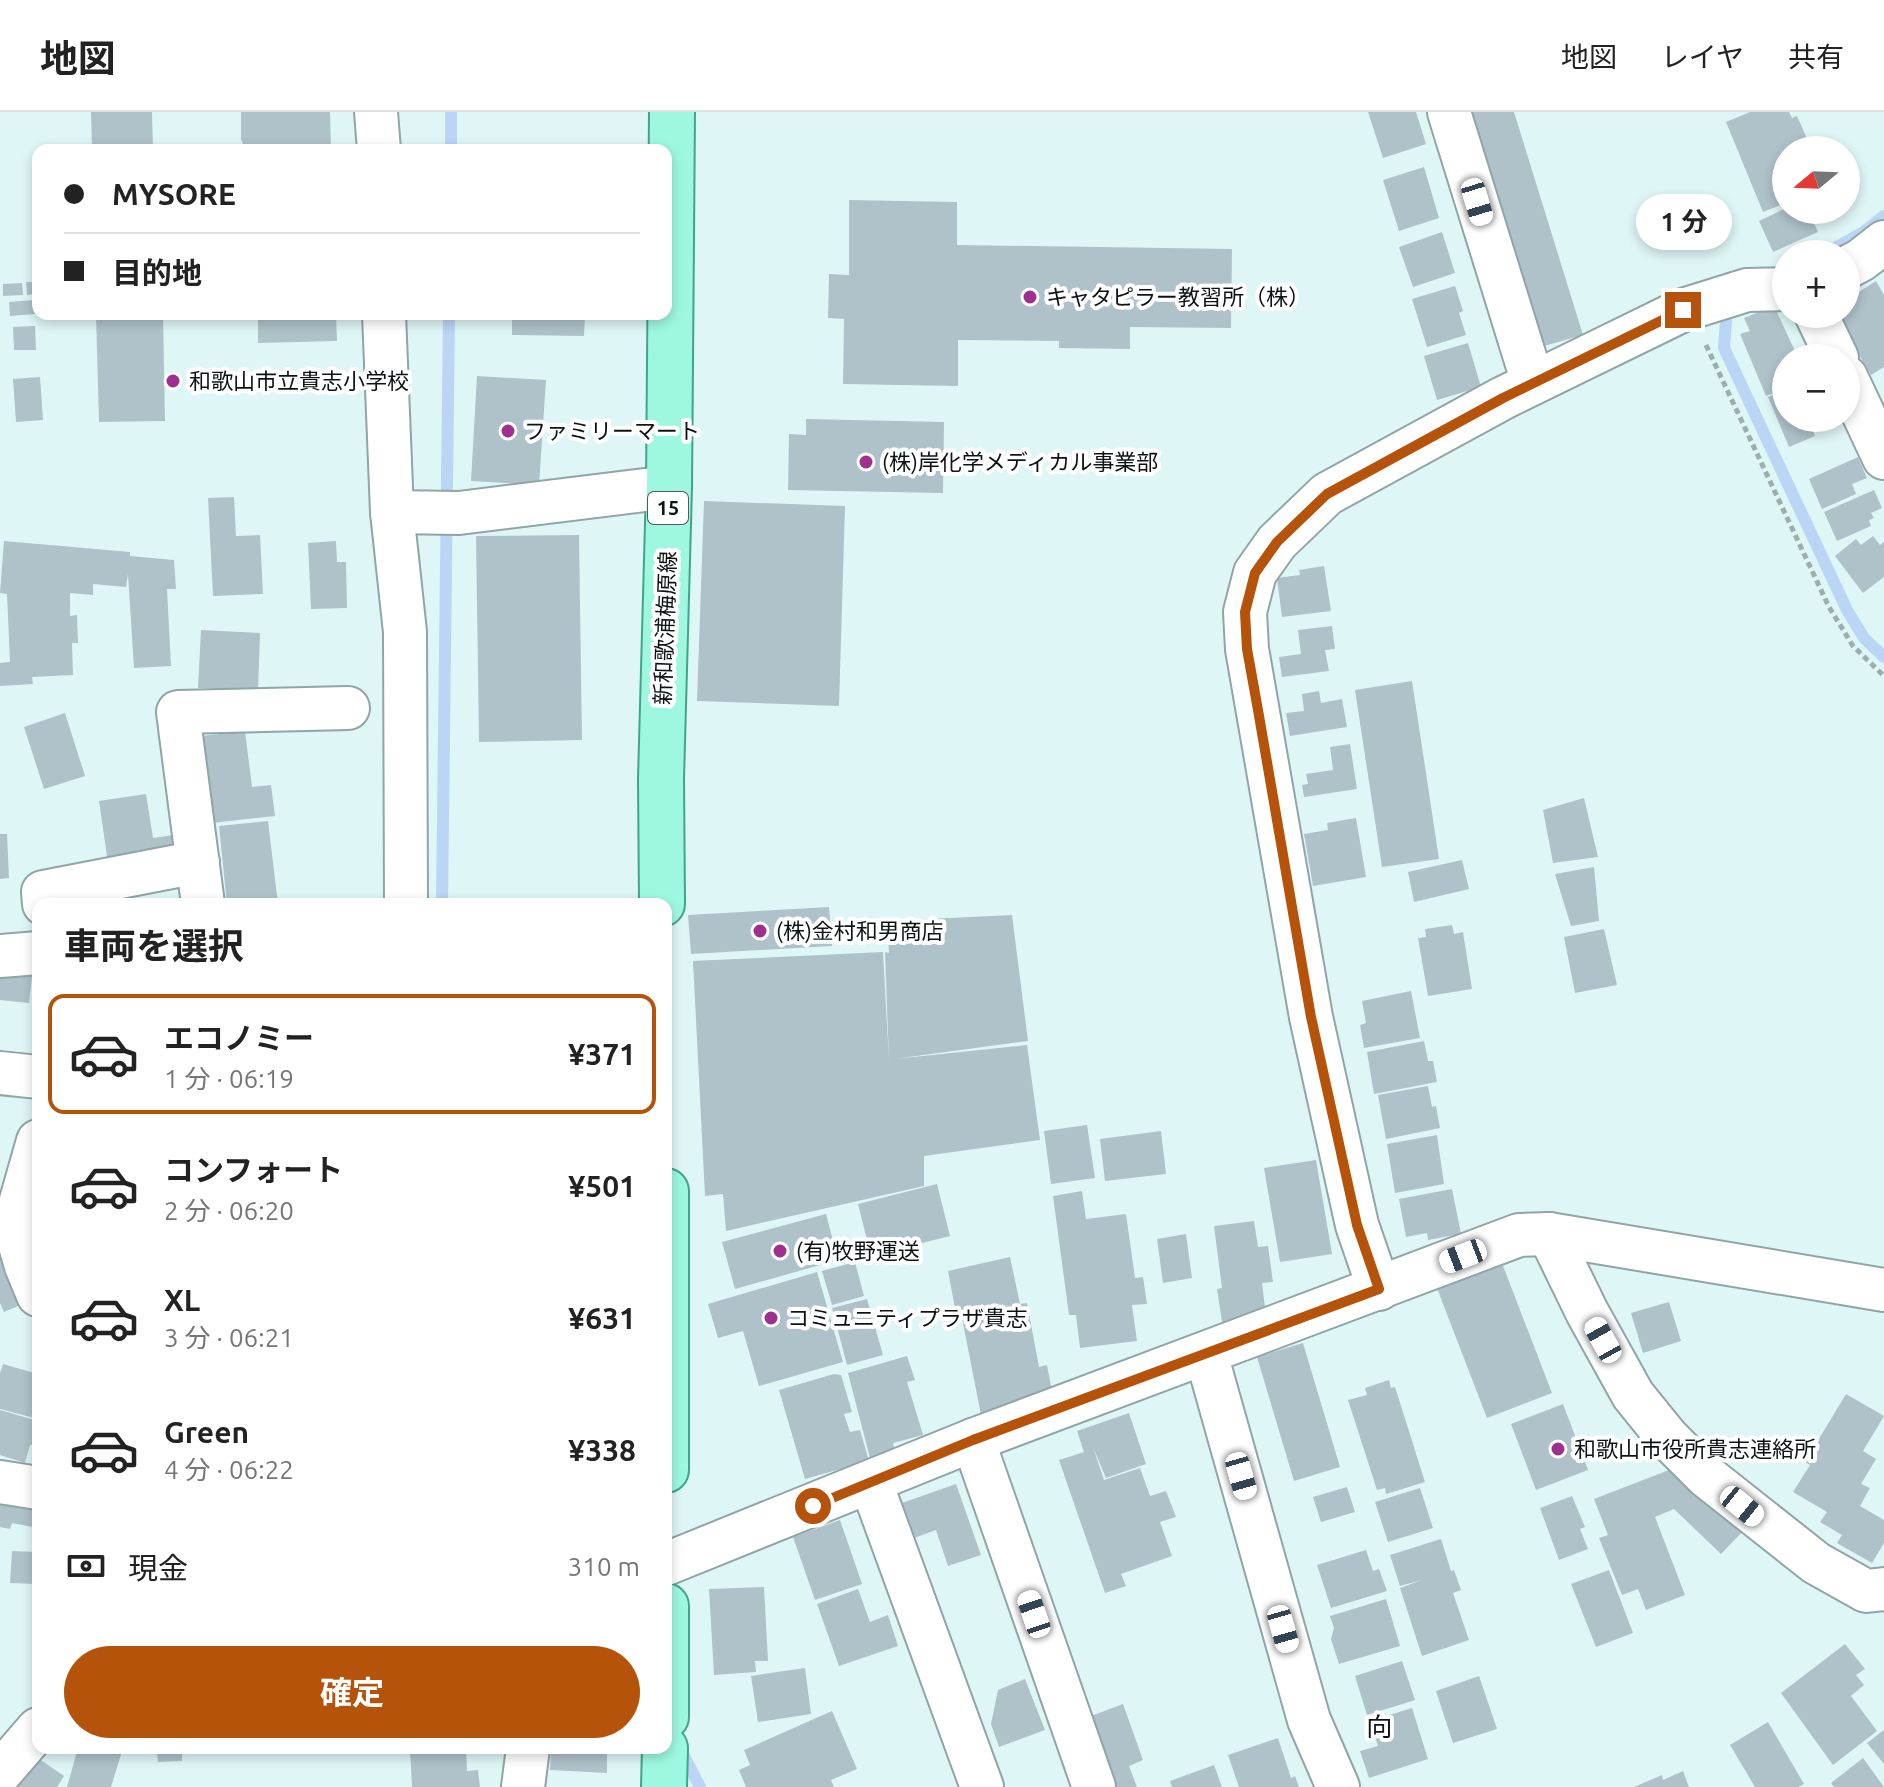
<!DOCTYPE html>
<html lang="ja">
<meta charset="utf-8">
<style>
body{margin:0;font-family:Ubuntu,"Noto Sans JP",sans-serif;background:#f6f6f6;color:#222;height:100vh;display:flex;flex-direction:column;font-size:30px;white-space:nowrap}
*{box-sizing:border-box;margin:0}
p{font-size:26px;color:#767676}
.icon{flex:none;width:44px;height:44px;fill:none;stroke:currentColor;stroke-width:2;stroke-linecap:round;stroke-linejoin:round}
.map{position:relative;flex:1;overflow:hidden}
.sheet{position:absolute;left:32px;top:786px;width:640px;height:856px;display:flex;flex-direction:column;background:#fff;border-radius:16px;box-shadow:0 4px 12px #0003}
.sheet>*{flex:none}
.top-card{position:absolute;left:32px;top:32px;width:640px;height:176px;border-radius:16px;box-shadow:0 4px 12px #0003;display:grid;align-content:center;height:176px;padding:0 32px;background:#fff}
.needle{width:52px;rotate:251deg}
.fabs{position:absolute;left:1772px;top:24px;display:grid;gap:16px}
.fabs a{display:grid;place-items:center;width:88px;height:88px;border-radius:50%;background:#fff;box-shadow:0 4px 12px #0003;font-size:40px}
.end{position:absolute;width:36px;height:36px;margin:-18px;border:10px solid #b45309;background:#fff;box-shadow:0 0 0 4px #fff}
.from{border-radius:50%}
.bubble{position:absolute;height:56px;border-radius:28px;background:#fff;box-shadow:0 4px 12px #0003;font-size:26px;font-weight:700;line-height:56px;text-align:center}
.car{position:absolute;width:24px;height:48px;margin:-24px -12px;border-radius:10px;box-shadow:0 0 6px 2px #0007;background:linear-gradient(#fff 24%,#345 0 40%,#fff 0 76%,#345 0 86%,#fff 0)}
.top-card b{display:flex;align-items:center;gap:28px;height:76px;font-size:30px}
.top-card b+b{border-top:2px solid #e0e0e0}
.top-card i{width:20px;height:20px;background:#222}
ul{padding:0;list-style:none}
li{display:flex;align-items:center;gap:24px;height:120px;margin:0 16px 12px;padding:0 16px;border:4px solid transparent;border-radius:16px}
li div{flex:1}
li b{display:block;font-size:30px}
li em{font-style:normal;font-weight:700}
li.on{border-color:#b45309}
li>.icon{width:72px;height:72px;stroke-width:1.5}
h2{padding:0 32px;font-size:36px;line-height:96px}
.pay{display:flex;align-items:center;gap:20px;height:88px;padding:0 32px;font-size:30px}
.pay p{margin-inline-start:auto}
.action{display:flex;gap:16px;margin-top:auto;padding:16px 32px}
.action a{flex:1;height:92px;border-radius:48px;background:#b45309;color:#fff;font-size:32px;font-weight:700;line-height:92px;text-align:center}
header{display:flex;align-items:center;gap:48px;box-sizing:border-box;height:112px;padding:0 40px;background:#fff;border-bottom:2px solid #e0e0e0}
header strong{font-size:38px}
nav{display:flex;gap:44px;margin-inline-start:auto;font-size:28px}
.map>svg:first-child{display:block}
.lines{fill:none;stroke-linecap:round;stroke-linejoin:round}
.stream{stroke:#bbd5f5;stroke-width:12}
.building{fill:#afc2ca}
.minor-casing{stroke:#90a5a6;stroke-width:46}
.primary-casing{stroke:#41a58b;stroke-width:48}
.path{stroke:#9caeae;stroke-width:5;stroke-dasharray:6 4;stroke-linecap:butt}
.minor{stroke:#fff;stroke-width:42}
.primary{stroke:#9ef8e0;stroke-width:44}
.route{stroke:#b45309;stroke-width:10}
.poi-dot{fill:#9f308e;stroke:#fff;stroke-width:3}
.labels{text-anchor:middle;stroke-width:8;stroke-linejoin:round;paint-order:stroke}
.shield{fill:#fff;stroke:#555a5a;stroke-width:2}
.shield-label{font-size:20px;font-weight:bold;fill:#0c1314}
.poi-label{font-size:22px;fill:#0c1314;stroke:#fff;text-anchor:start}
.street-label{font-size:22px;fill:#0c1314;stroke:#fff}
.quarter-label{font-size:26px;fill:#0c1314;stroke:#fff}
</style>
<header>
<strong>地図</strong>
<nav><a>地図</a><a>レイヤ</a><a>共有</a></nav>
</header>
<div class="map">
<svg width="1884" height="1675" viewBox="0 0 1884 1675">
<rect width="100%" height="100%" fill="#dff6f6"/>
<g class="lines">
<!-- stream -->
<g class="stream">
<path d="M451,38V0"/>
<path d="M1824,142L1864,120L1884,104"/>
<path d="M1726,208L1724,236L1847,498L1864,526L1884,545"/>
<path d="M442,792L449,202"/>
<path d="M680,1636L700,1675"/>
</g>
</g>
<!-- building -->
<g class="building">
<path d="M91,0H152L153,38H92Z"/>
<path d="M241,0H330L331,38H245L241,27Z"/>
<path d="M1368,0H1416L1426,32L1383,46Z"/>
<path d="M1472,0H1514L1583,223L1544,234Z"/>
<path d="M1750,0H1789L1792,6L1797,4L1809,31L1805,33L1807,38H1786V91L1763,100L1726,10Z"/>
<path d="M1424,55L1439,106L1399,119L1383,68Z"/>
<path d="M849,88L957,90V133L1232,137L1231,216L1130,215V237L1059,236V229L958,228V274L843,272L844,207L828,206L829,162L849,163Z"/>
<path d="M1786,96L1808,98L1818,120L1773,140L1759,109Z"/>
<path d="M1442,120L1455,161L1413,175L1399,135Z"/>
<path d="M1876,169L1884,183V255L1871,263L1834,202H1846V188Z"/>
<path d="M26,170H38V182L27,183Z"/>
<path d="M22,171L23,183L3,184V172Z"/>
<path d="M1455,174L1463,199L1459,201L1466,223L1427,235L1412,187Z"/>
<path d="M34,188L35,202L10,204L9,190Z"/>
<path d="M1774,194L1795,239L1798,238L1801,246H1786V276L1766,284L1740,222L1750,219L1744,206Z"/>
<path d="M96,202H163L165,309L99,310Z"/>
<path d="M258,202H336L337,229L258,231Z"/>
<path d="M512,202H585L584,224L512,223Z"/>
<path d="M35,214L36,238H14L13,215Z"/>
<path d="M1468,231L1481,275L1437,288L1424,244Z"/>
<path d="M477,264L546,268L539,373L471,369Z"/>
<path d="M40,265L43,308L16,310L13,267Z"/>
<path d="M1786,277V306H1822L1810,311L1815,324L1789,335L1768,285Z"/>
<path d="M806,307L944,310L943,381L788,378L789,322L806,323Z"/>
<path d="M1858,345L1867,366L1852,372L1856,382L1822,397L1809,367Z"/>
<path d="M1874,378L1882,396L1871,401L1874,406L1869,408L1871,414L1837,429L1824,400Z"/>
<path d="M234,385L236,424L260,423L263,482L213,484L208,386Z"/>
<path d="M704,389L845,394L839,594L697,589Z"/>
<path d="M579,423L582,628L479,630L476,424Z"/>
<path d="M1873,424L1880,433L1884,430V465L1863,481L1835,444L1856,427L1861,433Z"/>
<path d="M4,429L130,440V444L174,448L176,477H167L171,554L134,556L128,462L126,475L93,472V483L70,481V504L77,503L78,531H72L73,563L32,565L33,572L0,574V551L10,550L7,482L0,481Z"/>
<path d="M336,429L337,450H346L347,496L311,497L308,431Z"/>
<path d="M1324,454L1331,499L1282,505L1277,466L1300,463L1299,458Z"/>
<path d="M1332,514L1335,537L1325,538L1329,559L1282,565L1279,545L1301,542L1298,518Z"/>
<path d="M201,518L260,521L258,578L198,576Z"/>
<path d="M1412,569L1439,747L1382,755L1355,578Z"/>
<path d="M1319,579L1321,591L1342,587L1347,615L1290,624L1286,601L1304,599L1302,582Z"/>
<path d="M65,601L85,664L44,677L24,615Z"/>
<path d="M245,619L252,675L271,673L275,704L203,712L193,625Z"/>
<path d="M1350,632L1357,677L1304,685L1302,673L1308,672L1306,662L1333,658L1330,635Z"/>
<path d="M146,682L153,726L173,723L177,748L109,758L99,689Z"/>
<path d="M1584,686L1598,745L1553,751L1543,698Z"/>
<path d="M1356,706L1366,765L1313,774L1304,722L1328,718L1327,711Z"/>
<path d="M268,709L278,792H227L219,714Z"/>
<path d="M0,722H7L9,766L0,767Z"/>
<path d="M1462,748L1469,777L1414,790L1408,760Z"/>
<path d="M1594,755L1599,809L1571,814L1555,762Z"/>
<path d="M131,778L134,792H72Z"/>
<path d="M829,795L832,834L691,842L688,803Z"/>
<path d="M1012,803L1028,929L894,947L1027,933L1040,1028L924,1044V1074L726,1119L723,1082L705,1084L693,849L883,840L889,949L885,840L889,841L887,809Z"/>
<path d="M1452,813L1454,822L1463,820L1472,877L1428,884L1418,826L1426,825L1425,817Z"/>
<path d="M1604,817L1617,873L1575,881L1564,825Z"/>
<path d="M0,852L33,856L29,891L0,888Z"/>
<path d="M1411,879L1420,926L1364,936L1360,913L1366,911L1362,889Z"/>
<path d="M1424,929L1428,949H1433L1437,970L1374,982L1367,940Z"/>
<path d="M1428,974L1432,995L1436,994L1440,1016L1386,1027L1378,983Z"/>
<path d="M1087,1013L1095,1066L1051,1072L1044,1019Z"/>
<path d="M1161,1019L1166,1062L1105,1069L1100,1027Z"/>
<path d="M1437,1023L1444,1072L1395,1081L1387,1032Z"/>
<path d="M1316,1048L1332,1142L1280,1150L1264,1056Z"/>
<path d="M937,1072L950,1124L871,1144L858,1092Z"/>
<path d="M1452,1077L1461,1122L1428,1128L1427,1121L1406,1125L1399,1087Z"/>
<path d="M1082,1079L1086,1107L1126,1102L1135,1166L1143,1165L1147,1192L1132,1193L1137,1229L1080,1236L1076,1203H1069L1053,1084Z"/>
<path d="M826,1102L838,1148L735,1177L722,1130Z"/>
<path d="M1254,1109L1258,1135L1268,1134L1273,1170L1262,1171L1266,1204L1222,1210L1217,1177L1222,1176L1214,1114Z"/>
<path d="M1186,1122L1192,1166L1163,1171L1157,1127Z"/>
<path d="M0,1125L34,1187L4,1200L0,1191Z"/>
<path d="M1010,1145L1020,1192L1027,1191L1039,1255L1047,1253L1052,1279L981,1303L962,1206L957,1207L948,1159Z"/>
<path d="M1500,1146L1552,1281L1487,1306L1435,1171Z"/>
<path d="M855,1150L864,1184L832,1193L822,1159Z"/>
<path d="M817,1160L843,1250L759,1274L743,1219L718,1226L708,1192Z"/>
<path d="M867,1187L883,1243L847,1253L832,1196Z"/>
<path d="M1669,1190L1681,1229L1643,1241L1631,1201Z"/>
<path d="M1303,1231L1340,1355L1294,1369L1257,1245Z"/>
<path d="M907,1244L915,1268L907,1270L923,1323L893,1331L895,1339L870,1346L848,1261Z"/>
<path d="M3,1252L38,1262V1307L0,1297V1261Z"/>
<path d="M834,1262L841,1263L852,1300L844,1302L850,1320L860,1318L869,1349L805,1367L779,1278Z"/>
<path d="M1389,1268L1391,1276L1395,1275L1425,1370L1386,1382L1385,1376L1377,1378L1348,1288L1367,1283L1365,1276Z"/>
<path d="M1846,1282L1884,1304L1863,1339L1876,1347L1861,1372L1870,1376L1860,1394L1884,1408V1431L1872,1451L1837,1431L1842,1423L1820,1410L1827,1400L1793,1380L1810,1353L1805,1350Z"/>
<path d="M1563,1292L1588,1358L1536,1378L1511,1312Z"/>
<path d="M0,1298L38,1309L33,1333H30L25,1351L0,1343Z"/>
<path d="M1129,1301L1146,1352L1106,1366L1093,1335L1104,1368L1140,1356L1150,1384L1166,1379L1176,1405L1160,1410L1172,1444L1121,1462L1126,1474L1105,1481L1059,1348L1084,1340L1077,1319Z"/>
<path d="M1682,1353L1747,1415L1721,1442L1674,1397L1655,1405L1685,1483L1646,1498L1638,1477L1622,1483L1599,1426L1608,1423L1594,1387Z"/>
<path d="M956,1372L981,1443L948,1454L936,1418L914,1426L902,1391Z"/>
<path d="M1347,1375L1355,1400L1321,1410L1313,1385Z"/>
<path d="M1420,1376L1433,1416L1388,1430L1375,1390Z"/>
<path d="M0,1384L38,1392V1416L12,1411L10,1417L0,1415Z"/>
<path d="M1572,1384L1585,1415L1580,1417L1588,1437L1559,1448L1540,1396Z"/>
<path d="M840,1408L862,1472L815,1488L793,1425Z"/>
<path d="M1441,1427L1451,1459L1454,1458L1461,1478L1453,1481L1469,1528L1422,1544L1400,1476L1422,1468L1400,1474L1390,1443Z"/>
<path d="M1366,1438L1373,1459L1379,1457L1387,1479L1331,1496L1317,1453Z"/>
<path d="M12,1439L37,1440L36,1472L10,1471Z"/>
<path d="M1609,1458L1633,1521L1596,1535L1571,1472Z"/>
<path d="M764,1475L768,1549H755L756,1560L714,1563L709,1477Z"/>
<path d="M858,1477L870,1510L888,1503L898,1534L839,1554L817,1492Z"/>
<path d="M1386,1487L1400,1534L1339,1552L1331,1527L1334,1516L1330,1504Z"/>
<path d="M1845,1532L1865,1557L1856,1563L1864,1573L1851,1584L1877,1619L1833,1653L1781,1581Z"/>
<path d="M1402,1549L1415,1588L1367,1603L1355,1564Z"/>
<path d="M805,1556L811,1602L758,1610L751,1564Z"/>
<path d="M1479,1564L1497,1617L1453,1631L1436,1579Z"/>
<path d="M1025,1567L1045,1618L999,1635L991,1612L998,1578Z"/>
<path d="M1123,1592L1143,1648L1129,1654L1137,1675H1102L1091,1604Z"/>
<path d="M1412,1596L1428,1647L1369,1666L1360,1639L1378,1634L1370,1609Z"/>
<path d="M832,1599L857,1657L831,1668L834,1675H746L739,1658L750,1653L744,1638Z"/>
<path d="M1768,1610L1804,1672L1798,1675H1755L1730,1633Z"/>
<path d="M1884,1618V1652L1867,1631Z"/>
<path d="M1278,1626L1291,1666L1295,1664L1299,1675H1239L1228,1643Z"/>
<path d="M78,1636H123L111,1675H67Z"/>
<path d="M157,1636H192V1638L182,1639V1649L158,1650Z"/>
<path d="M410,1636H466L467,1659L478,1658L480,1675H412Z"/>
<path d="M551,1636H607V1661L550,1658Z"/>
<path d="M35,1644L64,1664L57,1675H13Z"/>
<path d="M1863,1646L1884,1675H1834L1831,1671Z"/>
<path d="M1214,1653L1222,1675H1172L1170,1669Z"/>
<path d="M1683,1659L1689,1675H1634L1662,1663L1663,1668Z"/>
</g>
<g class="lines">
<defs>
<g id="minor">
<path d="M376,0L379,38"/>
<path d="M1449,0L1533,271"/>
<path d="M1846,156L1861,148L1884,130"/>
<path d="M384,202L392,400L405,520L406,792"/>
<path d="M1816,202L1837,246"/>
<path d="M1846,265L1884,346"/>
<path d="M392,400L459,401L669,375"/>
<path d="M44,792L43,780L198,750"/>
<path d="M203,792L178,600L348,596"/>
<path d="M0,844L38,841"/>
<path d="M0,961L38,965"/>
<path d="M38,1029L14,1113L26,1154L38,1183"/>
<path d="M1549,1122L1587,1200L1633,1283L1667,1325L1706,1364L1816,1451L1866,1479L1884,1477"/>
<path d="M1379,1177L1357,1113L1311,905L1247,537L1245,500L1255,461L1277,430L1327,382L1503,286L1683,198L1747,178L1786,177"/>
<path d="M1206,1242L1309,1608L1338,1675"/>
<path d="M973,1328L1094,1675"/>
<path d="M0,1370L38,1376"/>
<path d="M871,1371L982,1675"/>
<path d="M666,1452L973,1328L1519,1123L1549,1122L1884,1178"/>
<path d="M0,1661L38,1617"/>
<path d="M523,1675L528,1636"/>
</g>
<g id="primary">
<path d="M662,792L661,667L669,375L672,0"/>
<path d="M666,1079V1358"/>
<path d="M666,1494V1605"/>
<path d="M664,1675L665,1636"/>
</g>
</defs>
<!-- minor casing -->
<use href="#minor" class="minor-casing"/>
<!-- primary casing -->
<use href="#primary" class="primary-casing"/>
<!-- path -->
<path class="path" d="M1706,233L1829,495L1853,534L1884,564"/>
<!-- minor -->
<use href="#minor" class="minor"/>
<!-- primary -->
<use href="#primary" class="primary"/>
</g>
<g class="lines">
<!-- route -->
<path class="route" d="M813,1394L973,1328L1379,1177L1357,1113L1311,905L1258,598L1247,537L1245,500L1255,461L1277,430L1327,382L1503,286L1683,198"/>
</g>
<!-- markers -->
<g class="poi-dot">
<circle cx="1030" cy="185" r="8"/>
<circle cx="173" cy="269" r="8"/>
<circle cx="508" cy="319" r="8"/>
<circle cx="866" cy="350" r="8"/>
<circle cx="760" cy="819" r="8"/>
<circle cx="780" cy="1139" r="8"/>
<circle cx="771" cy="1206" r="8"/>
<circle cx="1558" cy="1337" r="8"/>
</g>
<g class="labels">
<!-- shield labels -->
<rect class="shield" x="648" y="380" width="40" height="32" rx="6"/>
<g class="shield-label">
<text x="668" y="403">15</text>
</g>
<!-- poi labels -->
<g class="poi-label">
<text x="1046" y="193">キャタピラー教習所（株）</text>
<text x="189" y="277">和歌山市立貴志小学校</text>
<text x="524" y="327">ファミリーマート</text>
<text x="882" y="358">(株)岸化学メディカル事業部</text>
<text x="776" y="827">(株)金村和男商店</text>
<text x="796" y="1147">(有)牧野運送</text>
<text x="787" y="1214">コミュニティプラザ貴志</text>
<text x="1574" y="1345">和歌山市役所貴志連絡所</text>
</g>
<!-- street labels -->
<g class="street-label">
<text transform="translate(665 516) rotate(-88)" y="8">新和歌浦梅原線</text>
</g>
<!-- quarter labels -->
<g class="quarter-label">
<text x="1379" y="1624">向</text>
</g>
</g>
</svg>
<div class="fabs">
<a><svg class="needle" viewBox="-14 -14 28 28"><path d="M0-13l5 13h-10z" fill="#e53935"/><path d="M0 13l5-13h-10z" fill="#767676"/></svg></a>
<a>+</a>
<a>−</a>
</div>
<i class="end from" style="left:813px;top:1394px"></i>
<i class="end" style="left:1683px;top:198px"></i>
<div class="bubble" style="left:1636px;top:82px;width:96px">1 分</div>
<i class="car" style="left:1477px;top:90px;rotate:163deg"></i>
<i class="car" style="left:1463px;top:1144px;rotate:249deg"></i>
<i class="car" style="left:1603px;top:1228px;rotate:331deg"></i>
<i class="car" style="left:1241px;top:1364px;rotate:164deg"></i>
<i class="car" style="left:1742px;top:1394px;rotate:129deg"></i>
<i class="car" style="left:1034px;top:1502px;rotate:341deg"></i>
<i class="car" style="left:1283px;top:1517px;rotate:164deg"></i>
<div class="top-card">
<b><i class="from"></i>MYSORE</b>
<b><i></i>目的地</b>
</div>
<section class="sheet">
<h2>車両を選択</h2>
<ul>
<li class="on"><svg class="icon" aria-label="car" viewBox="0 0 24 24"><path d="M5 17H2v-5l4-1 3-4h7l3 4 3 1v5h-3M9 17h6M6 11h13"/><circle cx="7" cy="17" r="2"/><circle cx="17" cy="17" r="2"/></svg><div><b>エコノミー</b><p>1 分 · 06:19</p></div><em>¥371</em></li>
<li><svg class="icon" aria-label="car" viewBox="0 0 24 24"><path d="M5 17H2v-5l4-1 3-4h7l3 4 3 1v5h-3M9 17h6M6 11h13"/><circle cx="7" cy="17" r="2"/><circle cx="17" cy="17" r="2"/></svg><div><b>コンフォート</b><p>2 分 · 06:20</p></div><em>¥501</em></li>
<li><svg class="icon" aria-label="car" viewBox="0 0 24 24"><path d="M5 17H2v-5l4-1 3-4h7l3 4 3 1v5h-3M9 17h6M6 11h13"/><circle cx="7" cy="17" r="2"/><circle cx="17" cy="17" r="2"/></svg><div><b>XL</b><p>3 分 · 06:21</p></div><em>¥631</em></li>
<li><svg class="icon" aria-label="car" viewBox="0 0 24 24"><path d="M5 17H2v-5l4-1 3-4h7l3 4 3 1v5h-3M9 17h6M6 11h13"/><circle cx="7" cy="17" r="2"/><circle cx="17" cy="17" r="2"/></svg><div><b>Green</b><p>4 分 · 06:22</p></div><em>¥338</em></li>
</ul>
<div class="pay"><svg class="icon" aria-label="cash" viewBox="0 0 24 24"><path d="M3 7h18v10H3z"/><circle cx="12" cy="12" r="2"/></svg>現金<p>310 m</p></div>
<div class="action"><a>確定</a></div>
</section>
</div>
